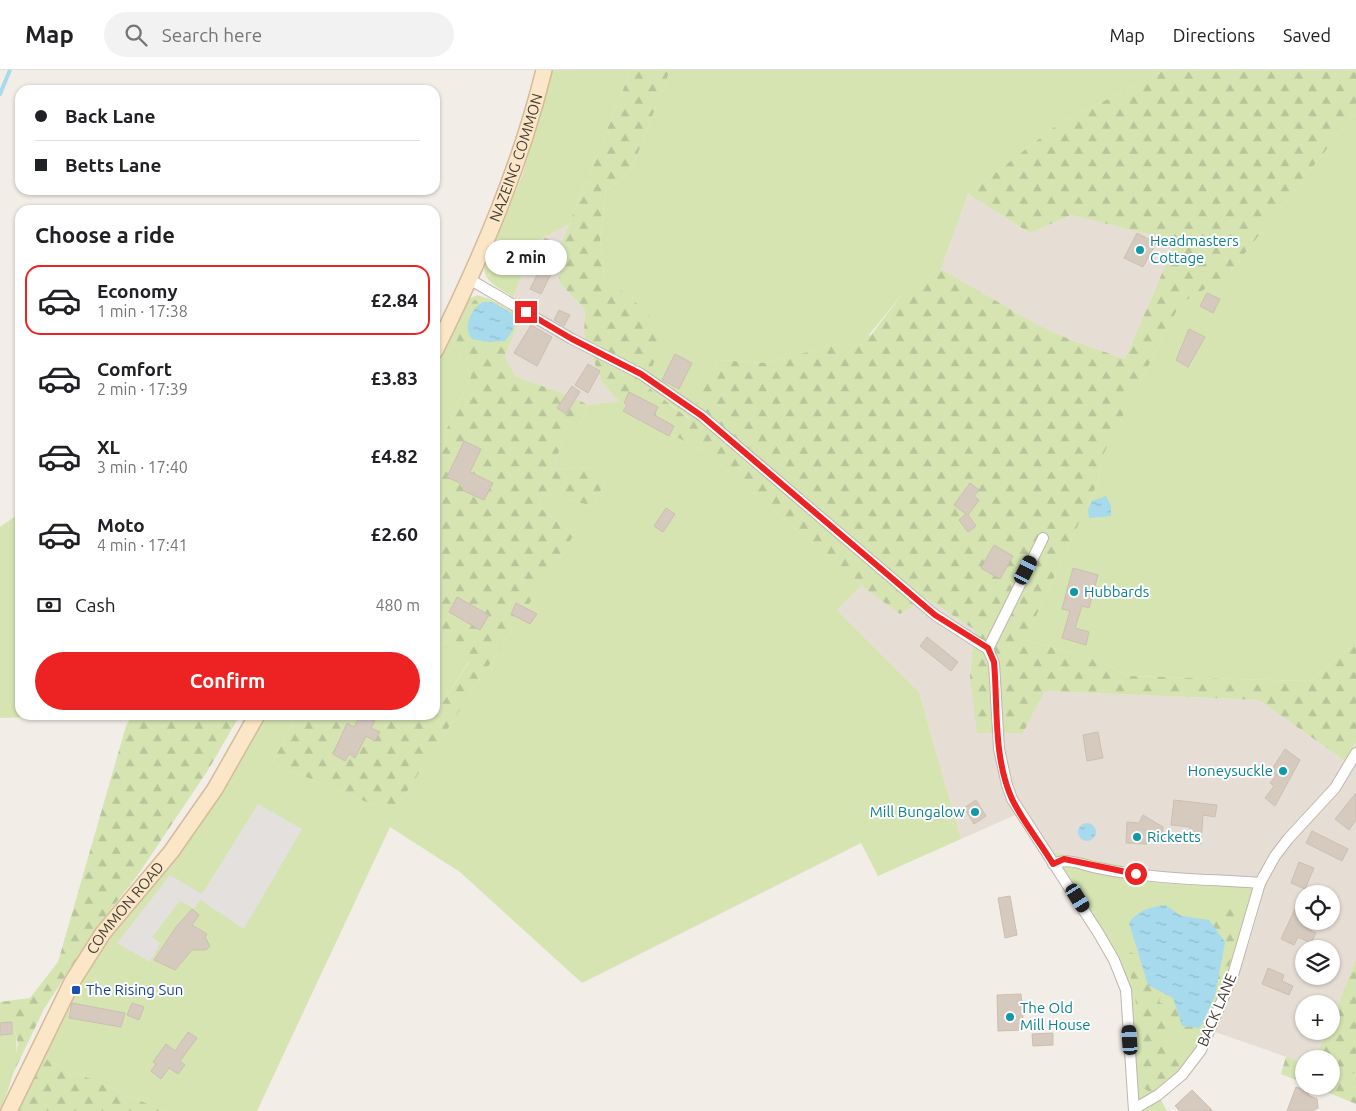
<!DOCTYPE html>
<meta charset="utf-8">
<style>
body{margin:0;font-family:Ubuntu,sans-serif;background:#f2f2f2;color:#202124;height:100vh;display:flex;flex-direction:column;font-size:19px;white-space:nowrap}
*{box-sizing:border-box;margin:0}
p{font-size:16px;color:#757577}
.icon{flex:none;width:28px;height:28px;fill:none;stroke:currentColor;stroke-width:2;stroke-linecap:round;stroke-linejoin:round}
.map{position:relative;flex:1;overflow:hidden}
.drawer{position:absolute;left:15px;top:135px;width:425px;height:515px;display:flex;flex-direction:column;background:#fff;border-radius:15px;box-shadow:0 1px 4px #0004}
.drawer>*{flex:none}
.guide{position:absolute;left:15px;top:15px;width:425px;height:110px;border-radius:15px;box-shadow:0 1px 4px #0004;display:grid;align-content:center;height:110px;padding:0 20px;background:#fff}
.controls{position:absolute;left:1295px;top:815px;display:grid;gap:10px}
.controls a{display:grid;place-items:center;width:45px;height:45px;border-radius:50%;background:#fff;box-shadow:0 1px 4px #0004;font-size:25px}
.end{position:absolute;width:22px;height:22px;margin:-11px;border:6px solid #ed2223;background:#fff;box-shadow:0 0 0 2px #fff}
.from{border-radius:50%}
.bubble{position:absolute;height:35px;border-radius:18px;background:#fff;box-shadow:0 1px 4px #0004;font-size:16px;font-weight:700;line-height:35px;text-align:center}
.car{position:absolute;width:15px;height:30px;margin:-15px -8px;border-radius:6px;box-shadow:0 0 4px 1px #0007;background:linear-gradient(#222 24%,#8ab4d8 0 40%,#222 0 76%,#8ab4d8 0 86%,#222 0)}
.guide b{display:flex;align-items:center;gap:18px;height:48px;font-size:19px}
.guide b+b{border-top:1px solid #e0e0e0}
.guide i{width:12px;height:12px;background:#202124}
ul{padding:0;list-style:none}
li{display:flex;align-items:center;gap:15px;height:70px;margin:0 10px 8px;padding:0 10px;border:2px solid transparent;border-radius:15px}
li div{flex:1}
li b{display:block;font-size:19px}
li em{font-style:normal;font-weight:700}
li.active{border-color:#ed2223}
li>.icon{width:45px;height:45px;stroke-width:1.5}
h2{padding:0 20px;font-size:22px;line-height:60px}
.pay{display:flex;align-items:center;gap:12px;height:55px;padding:0 20px;font-size:19px}
.pay p{margin-inline-start:auto}
.cta{display:flex;gap:10px;margin-top:auto;padding:10px 20px}
.cta a{flex:1;height:58px;border-radius:30px;background:#ed2223;color:#fff;font-size:20px;font-weight:700;line-height:58px;text-align:center}
header{display:flex;align-items:center;gap:30px;box-sizing:border-box;height:70px;padding:0 25px;background:#fff;border-bottom:1px solid #e0e0e0}
header strong{font-size:24px}
nav{display:flex;gap:28px;margin-inline-start:auto;font-size:18px}
.search{width:350px;height:45px;background:#f2f2f2;display:flex;align-items:center;gap:12px;box-sizing:border-box;padding:0 18px;border-radius:28px;color:#757577;font-size:19px}
.map>svg:first-child{display:block}
.residential{fill:#e6ded5;fill-rule:evenodd}
.green{fill:#d5e4b1}
.forest{fill:url(#forest-firs)}
.parking{fill:#e3e0de}
.water{fill:url(#water-ripples)}
.lines{fill:none;stroke-linecap:round;stroke-linejoin:round}
.stream{stroke:#a6daec;stroke-width:4}
.building{fill:#d6cabf;stroke:#cdbeb0}
.street-casing{stroke:#c0b6ad;stroke-width:12}
.secondary-casing{stroke:#d3bb9b;stroke-width:18}
.street{stroke:#fff;stroke-width:10}
.secondary{stroke:#fbe7c7;stroke-width:15}
.route{stroke:#ed2223;stroke-width:6}
.culture-dot{fill:#0f9aa8;stroke:#fff;stroke-width:2}
.transit-dot{fill:#1a4fb4;stroke:#fff;stroke-width:2}
.labels{text-anchor:middle;stroke-width:4;stroke-linejoin:round;paint-order:stroke}
.street-label{font-size:15px;fill:#453d36;stroke:#fff}
.culture-label{font-size:15px;fill:#0d838f;stroke:#fff;text-anchor:start}
.transit-label{font-size:15px;fill:#164399;stroke:#fff;text-anchor:start}
</style>
<header>
<strong>Map</strong>
<div class="search"><svg class="icon" aria-label="search" viewBox="0 0 24 24"><circle cx="10" cy="10" r="6"/><path d="M15 15l6 6"/></svg>Search here</div>
<nav><a>Map</a><a>Directions</a><a>Saved</a></nav>
</header>
<div class="map">
<svg width="1356" height="1041" viewBox="0 0 1356 1041">
<defs>
<pattern id="forest-firs" width="22" height="20" patternUnits="userSpaceOnUse" patternTransform="scale(1.25)"><rect width="22" height="20" fill="#d5e4b1"/><path d="M5 1l3.5 6h-7zM16 11l3.5 6h-7z" fill="#b8c499"/></pattern>
<pattern id="water-ripples" width="26" height="14" patternUnits="userSpaceOnUse" patternTransform="scale(1.25)"><rect width="26" height="14" fill="#a6daec"/><path d="M2 4q2-2 4 0t4 0M15 11q2-2 4 0t4 0" fill="none" stroke="#90bccb"/></pattern>
</defs>
<rect width="100%" height="100%" fill="#f2ede6"/>
<!-- residential -->
<g class="residential">
<path d="M968,124L1030,163L1071,145L1176,171L1125,289L1071,270L1036,254L941,199Z"/>
<path d="M569,154L560,176L559,212L585,240L584,265L602,313L619,331L588,335L575,328L515,306L505,286L521,246L508,239L535,172Z"/>
<path d="M862,515L900,544L926,528L975,560L970,606L1023,663L1045,621L1259,630L1345,691L1356,672V889L1331,953V934H1304V961H1328L1314,989H1304V993L1212,961L1248,876L1268,809L1157,802L1047,781L1020,743L961,769L919,622L837,540ZM1304,824H1331V851H1304ZM1304,879H1331V906H1304Z"/>
</g>
<!-- green -->
<g class="green">
<path d="M552,0H631L569,154L535,172L513,227C501,219 484,213 484,196L522,106Z"/>
<path d="M670,0H1165L1057,55L968,124L941,199L904,222L868,266L767,293L718,290L690,349L645,315L604,206L600,168L606,121L631,101Z"/>
<path d="M1356,42V573L1309,611L1128,606L1098,590L1025,570L1098,412L1102,387L1180,234L1227,206Z"/>
<path d="M477,225L490,229L481,228L455,275L471,307L435,384V295L467,230Z"/>
<path d="M619,331L655,356L704,381L862,515L837,540L919,622L961,769L878,806L861,773L582,913L460,802L390,757L257,1041H164L47,990L46,974L106,871L235,695L265,645H296L272,693L393,743L574,465L538,436L543,423L592,436L607,409L588,397L554,400L561,373L582,351L588,335Z"/>
<path d="M20,443V645H90L0,648V457Z"/>
<path d="M435,570L469,591L438,640L435,639Z"/>
<path d="M1047,781L1157,802L1268,809C1254,856 1211,994 1172,1020C1169,1023 1162,1024 1158,1025L1167,1041H1134L1126,920Z"/>
<path d="M15,960C20,984 11,1017 0,1039V962Z"/>
<path d="M1356,1003V1018L1342,1014L1335,1006Z"/>
</g>
<!-- forest -->
<g class="forest">
<path d="M631,0H670L631,101L606,121L600,168L604,206L647,242L662,272L645,315L689,349L718,290L767,293L871,265L904,222L941,199L1036,254L1071,270L1125,289L1176,171L1071,145L1030,163L968,124L1057,55L1165,0H1356V42L1227,206L1180,234L1102,387L1098,412L1025,570L1098,590L1128,606L1309,611L1356,573V672L1345,691L1259,630L1045,621L1023,663H977L970,606L975,560L926,528L900,544L870,522L704,381L655,356L619,331L602,313L584,265L585,240L559,212L561,174Z"/>
<path d="M481,228L490,229L521,246L505,286L515,306L575,328L588,335L582,351L561,373L554,400L588,397L607,409L592,436L543,423L538,436L574,465L393,743L272,693L296,645H435V639L438,640L469,592L435,570V384L471,307L455,275L473,231Z"/>
<path d="M132,645H240L208,700L137,806L96,858L44,939L10,1010L18,974L15,960L0,962V932L30,928L58,892L126,656Z"/>
<path d="M1238,829C1241,854 1231,880 1228,905L1215,914L1208,857L1225,844Z"/>
<path d="M1125,880L1141,887L1165,915L1159,932L1193,946L1195,965L1167,961C1172,980 1181,980 1190,995L1150,1022L1138,1015L1141,975L1135,926Z"/>
<path d="M1356,889V1003L1335,1007L1342,1014L1356,1018V1034L1312,1016H1331V989H1314L1328,961H1331V953Z"/>
<path d="M46,974L47,990L164,1041H16Z"/>
<path d="M1286,987L1304,993V1013L1281,1004Z"/>
</g>
<!-- parking -->
<path class="parking" d="M258,734L302,759L244,859L200,830L194,839L180,831L152,867L160,873L150,892L117,873L170,805L202,824Z"/>
<!-- water -->
<g class="water">
<path d="M483,232H492L515,245C517,255 511,264 505,271L489,272L472,269C462,257 471,239 483,232Z"/>
<path d="M1106,426L1111,436V446L1089,448L1088,440L1092,431Z"/>
<circle cx="1087" cy="762" r="9"/>
<path d="M1165,835L1182,846L1209,850L1225,872L1215,926L1200,958L1182,956L1173,928L1148,915L1129,853C1138,840 1149,838 1165,835Z"/>
</g>
<g class="lines">
<!-- stream -->
<path class="stream" d="M0,24L10,0"/>
</g>
<!-- building -->
<g class="building">
<path d="M1137,163L1156,173L1143,197L1124,188Z"/>
<path d="M545,168L555,174L545,193L535,187Z"/>
<path d="M540,199L551,204L541,224L530,219Z"/>
<path d="M1207,223L1220,229L1213,243L1200,236Z"/>
<path d="M559,240L570,245L564,256L554,250Z"/>
<path d="M531,255L552,267L537,296L514,283Z"/>
<path d="M1189,259L1205,267L1188,297L1176,290Z"/>
<path d="M675,284L692,293L679,319L662,310Z"/>
<path d="M588,294L600,301L588,323L575,315Z"/>
<path d="M572,316L580,322L566,344L557,338Z"/>
<path d="M629,322L658,337L654,345L674,356L669,366L623,341L627,335L624,333Z"/>
<path d="M464,371L481,379L470,402L493,413L484,430L462,420L464,415L447,407Z"/>
<path d="M970,413L979,420L974,426L979,430L968,445L976,456L968,462L959,450L966,444L954,435Z"/>
<path d="M666,438L675,444L663,462L654,456Z"/>
<path d="M994,475L1013,486L1000,509L981,498Z"/>
<path d="M1073,498L1098,505L1089,538L1082,536L1075,558L1089,562L1086,575L1062,568L1070,541L1062,539Z"/>
<path d="M457,527L489,545L480,560L449,542Z"/>
<path d="M516,533L537,544L530,554L511,544Z"/>
<path d="M927,567L958,592L951,601L920,576Z"/>
<path d="M360,645L375,651L371,658L380,662L375,671L366,666L355,688L349,684L345,691L333,684L347,653L354,657Z"/>
<path d="M1098,662L1103,688L1087,691L1083,665Z"/>
<path d="M1285,679L1300,690L1275,736L1265,728L1274,716L1270,713L1276,705L1270,702Z"/>
<path d="M1356,723V750L1349,760L1335,749Z"/>
<path d="M976,730L986,746L974,754L964,738Z"/>
<path d="M1174,730L1217,735L1215,747L1203,745L1201,774L1189,772L1190,757L1171,755Z"/>
<path d="M1143,745L1163,757L1162,770L1147,769V774L1126,773L1127,752L1139,753Z"/>
<path d="M1312,761L1348,779L1342,791L1306,773Z"/>
<path d="M1299,792L1314,798L1305,819L1291,813Z"/>
<path d="M1010,826L1017,865L1005,868L998,828Z"/>
<path d="M192,839L199,845L192,855L207,864L205,867L210,876L206,880H192L175,900L154,890L176,857Z"/>
<path d="M1295,839L1304,842L1302,856L1316,863L1311,873L1298,867L1294,875L1281,869Z"/>
<path d="M1268,898L1284,905L1282,911L1293,916L1289,925L1262,914Z"/>
<path d="M1021,924L1024,960L998,961L997,925Z"/>
<path d="M72,933L125,943L121,957L69,948Z"/>
<path d="M132,933L144,937L139,950L127,945Z"/>
<path d="M12,952V964L0,965V953Z"/>
<path d="M188,962L197,968L180,991L185,995L178,1004L169,998L161,1009L151,1001L156,994L153,992L166,974L175,981Z"/>
<path d="M1053,963V975L1033,976L1032,964Z"/>
<path d="M1296,1017L1310,1022L1308,1025L1317,1029L1318,1038L1312,1041H1287Z"/>
<path d="M1192,1020L1213,1041H1180L1175,1036Z"/>
</g>
<g class="lines">
<defs>
<g id="street">
<path d="M469,209L572,269L641,304L702,346L935,545L988,579L994,593L999,679L1007,715L1012,729L1099,864L1114,890L1126,920L1134,1041"/>
<path d="M988,579L1043,468"/>
<path d="M1053,794C1068,787 1082,795 1098,798C1151,809 1206,809 1260,813"/>
<path d="M1134,1039L1158,1025L1182,1005L1201,980L1233,905L1260,813L1275,786L1288,769L1335,718L1356,683"/>
</g>
<g id="secondary">
<path id="s1" d="M435,281C480,190 520,98 544,0"/>
<path id="s2" d="M9,1041L72,912L103,863L171,782L215,719L257,645"/>
</g>
</defs>
<!-- street casing -->
<use href="#street" class="street-casing"/>
<!-- secondary casing -->
<use href="#secondary" class="secondary-casing"/>
<!-- street -->
<use href="#street" class="street"/>
<!-- secondary -->
<use href="#secondary" class="secondary"/>
</g>
<g class="lines">
<!-- route -->
<path class="route" d="M526,242L572,269L641,304L702,346L935,545L988,578L994,592C998,637 993,687 1012,729C1023,752 1040,772 1053,794L1064,789L1136,804"/>
</g>
<!-- markers -->
<g class="culture-dot">
<circle cx="1140" cy="180" r="5"/>
<circle cx="1074" cy="522" r="5"/>
<circle cx="1283" cy="701" r="5"/>
<circle cx="975" cy="742" r="5"/>
<circle cx="1137" cy="767" r="5"/>
<circle cx="1010" cy="947" r="5"/>
</g>
<rect class="transit-dot" x="71" y="915" width="10" height="10" rx="2.5"/>
<g class="labels">
<!-- street labels -->
<g class="street-label">
<text dy="5" stroke="none"><textPath href="#s1" startOffset="210">NAZEING COMMON</textPath></text>
<text dy="5" stroke="none"><textPath href="#s2" startOffset="235">COMMON ROAD</textPath></text>
<text transform="translate(1217 940) rotate(-67)" y="5">BACK LANE</text>
</g>
<!-- culture labels -->
<g class="culture-label">
<text x="1150" y="176">Headmasters<tspan x="1150" dy="17">Cottage</tspan></text>
<text x="1084" y="527">Hubbards</text>
<text x="1273" y="706" text-anchor="end">Honeysuckle</text>
<text x="965" y="747" text-anchor="end">Mill Bungalow</text>
<text x="1147" y="772">Ricketts</text>
<text x="1020" y="943">The Old<tspan x="1020" dy="17">Mill House</tspan></text>
</g>
<!-- transit labels -->
<g class="transit-label">
<text x="86" y="925">The Rising Sun</text>
</g>
</g>
</svg>
<div class="controls">
<a><svg class="icon" aria-label="locate" viewBox="0 0 24 24"><circle cx="12" cy="12" r="6"/><path d="M12 2v4M12 18v4M2 12h4M18 12h4"/></svg></a>
<a><svg class="icon" aria-label="layers" viewBox="0 0 24 24"><path d="M12 4l9 5-9 5-9-5zM3 14l9 5 9-5"/></svg></a>
<a>+</a>
<a>−</a>
</div>
<i class="end from" style="left:1136px;top:804px"></i>
<i class="end" style="left:526px;top:242px"></i>
<div class="bubble" style="left:485px;top:170px;width:82px">2 min</div>
<i class="car" style="left:1026px;top:500px;rotate:27deg"></i>
<i class="car" style="left:1078px;top:828px;rotate:148deg"></i>
<i class="car" style="left:1130px;top:970px;rotate:356deg"></i>
<div class="guide">
<b><i class="from"></i>Back Lane</b>
<b><i></i>Betts Lane</b>
</div>
<section class="drawer">
<h2>Choose a ride</h2>
<ul>
<li class="active"><svg class="icon" aria-label="car" viewBox="0 0 24 24"><path d="M5 17H2v-5l4-1 3-4h7l3 4 3 1v5h-3M9 17h6M6 11h13"/><circle cx="7" cy="17" r="2"/><circle cx="17" cy="17" r="2"/></svg><div><b>Economy</b><p>1 min · 17:38</p></div><em>£2.84</em></li>
<li><svg class="icon" aria-label="car" viewBox="0 0 24 24"><path d="M5 17H2v-5l4-1 3-4h7l3 4 3 1v5h-3M9 17h6M6 11h13"/><circle cx="7" cy="17" r="2"/><circle cx="17" cy="17" r="2"/></svg><div><b>Comfort</b><p>2 min · 17:39</p></div><em>£3.83</em></li>
<li><svg class="icon" aria-label="car" viewBox="0 0 24 24"><path d="M5 17H2v-5l4-1 3-4h7l3 4 3 1v5h-3M9 17h6M6 11h13"/><circle cx="7" cy="17" r="2"/><circle cx="17" cy="17" r="2"/></svg><div><b>XL</b><p>3 min · 17:40</p></div><em>£4.82</em></li>
<li><svg class="icon" aria-label="car" viewBox="0 0 24 24"><path d="M5 17H2v-5l4-1 3-4h7l3 4 3 1v5h-3M9 17h6M6 11h13"/><circle cx="7" cy="17" r="2"/><circle cx="17" cy="17" r="2"/></svg><div><b>Moto</b><p>4 min · 17:41</p></div><em>£2.60</em></li>
</ul>
<div class="pay"><svg class="icon" aria-label="cash" viewBox="0 0 24 24"><path d="M3 7h18v10H3z"/><circle cx="12" cy="12" r="2"/></svg>Cash<p>480 m</p></div>
<div class="cta"><a>Confirm</a></div>
</section>
</div>
